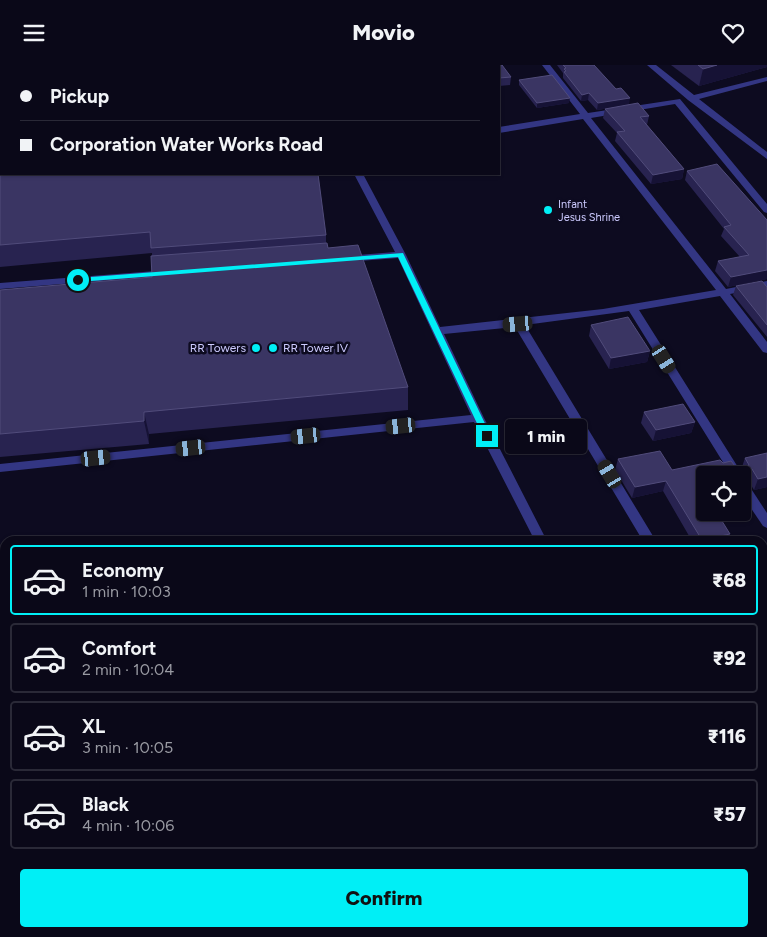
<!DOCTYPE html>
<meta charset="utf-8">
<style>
body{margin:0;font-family:Figtree,sans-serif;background:#131121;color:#f1f3f6;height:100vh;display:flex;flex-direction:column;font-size:19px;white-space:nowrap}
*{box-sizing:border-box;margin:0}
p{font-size:16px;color:#999aa2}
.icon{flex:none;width:28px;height:28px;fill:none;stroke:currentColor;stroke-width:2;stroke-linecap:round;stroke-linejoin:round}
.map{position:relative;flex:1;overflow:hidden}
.sheet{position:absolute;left:0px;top:471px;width:768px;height:401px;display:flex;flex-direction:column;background:#0a0818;border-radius:15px 15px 0 0;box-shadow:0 1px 4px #0004,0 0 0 1px #2a2937}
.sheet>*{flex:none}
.guide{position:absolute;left:0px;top:0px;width:500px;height:110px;box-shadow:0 1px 4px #0004,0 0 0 1px #2a2937;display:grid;align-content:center;height:110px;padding:0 20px;background:#0a0818}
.fabs{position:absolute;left:696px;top:401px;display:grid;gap:10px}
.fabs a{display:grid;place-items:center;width:55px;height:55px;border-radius:5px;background:#0a0818;box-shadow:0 1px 4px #0004,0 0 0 1px #2a2937;font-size:25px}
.end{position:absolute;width:22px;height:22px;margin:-11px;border:6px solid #00eff6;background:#111;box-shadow:0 0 0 2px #111}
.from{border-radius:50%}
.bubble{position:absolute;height:35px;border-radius:5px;background:#0a0818;box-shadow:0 1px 4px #0004,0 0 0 1px #2a2937;font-size:16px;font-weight:800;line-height:35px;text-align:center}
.car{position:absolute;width:15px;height:30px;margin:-15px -8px;border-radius:6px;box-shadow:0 0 4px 1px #0007;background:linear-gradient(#222 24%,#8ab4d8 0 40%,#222 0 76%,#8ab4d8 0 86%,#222 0)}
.guide b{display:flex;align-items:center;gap:18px;height:48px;font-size:19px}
.guide b+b{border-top:1px solid #2a2937}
.guide i{width:12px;height:12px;background:#f1f3f6}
ul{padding:9px 0 0;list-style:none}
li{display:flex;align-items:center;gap:15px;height:70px;margin:0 10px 8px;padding:0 10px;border:2px solid #2a2937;border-radius:5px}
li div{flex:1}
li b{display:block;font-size:19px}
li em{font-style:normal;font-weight:800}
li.on{border-color:#00eff6}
li>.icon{width:45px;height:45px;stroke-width:1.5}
.primary-button{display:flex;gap:10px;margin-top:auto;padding:10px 20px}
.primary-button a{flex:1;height:58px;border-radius:5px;background:#00eff6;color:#111;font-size:20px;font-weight:800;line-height:58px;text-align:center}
header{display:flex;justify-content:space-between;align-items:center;height:65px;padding:0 20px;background:#0a0818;font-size:22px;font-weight:800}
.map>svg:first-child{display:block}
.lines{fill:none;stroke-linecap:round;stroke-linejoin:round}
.minor{fill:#333683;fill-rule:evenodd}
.wall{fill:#282350}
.shaded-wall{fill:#161235}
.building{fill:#3a3563;stroke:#514c7b}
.route{fill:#00eff6}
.poi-dot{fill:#00eff6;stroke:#0d0b20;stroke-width:2}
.labels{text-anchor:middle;stroke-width:5;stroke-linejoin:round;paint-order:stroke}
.far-poi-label{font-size:11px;fill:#cdcbff;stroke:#0d0b20;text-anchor:start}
.poi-label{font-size:12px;fill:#cdcbff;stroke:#0d0b20;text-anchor:end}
</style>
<header><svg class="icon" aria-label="menu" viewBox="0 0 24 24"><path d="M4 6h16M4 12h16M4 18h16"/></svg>Movio<svg class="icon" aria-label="heart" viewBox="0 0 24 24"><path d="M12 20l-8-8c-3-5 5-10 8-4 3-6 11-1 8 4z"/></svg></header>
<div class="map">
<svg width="767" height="872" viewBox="0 0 767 872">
<rect width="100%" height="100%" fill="#0d0b20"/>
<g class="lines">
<!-- minor -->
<g class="minor">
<rect x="303" y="0" width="8" height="1"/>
<path d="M542,0H550L588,48L680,34L767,139V148L764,147L675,39L591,53L726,224L767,216V222L730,229L767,277V288L763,287L720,231L639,245L741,407L743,410L742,411L731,410L629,246L525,260L656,476H643L515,262L444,269L484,353L547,476H535L474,357L0,407V399L471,350L398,193L346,197L341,194L346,191L395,187L354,109H363L406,190L440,262L603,244L716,225L583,54L499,68V62L580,49Z"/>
<path d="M647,0H656L694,30L767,12V16L699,34L767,87V94L688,35Z"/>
<path d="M169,205L174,208L173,210L0,224V218Z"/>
<path d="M742,415L746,416L767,448V463L763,461L742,430Z"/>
<path d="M767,481V491L762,493V482Z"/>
<rect x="0" y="512" width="5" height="10"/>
<path d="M23,868H41L40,872H22Z"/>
<path d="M731,868H748L749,872H732Z"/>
</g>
</g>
<!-- wall -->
<g class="wall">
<path d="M323,0H502L511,12L510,20L499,21V1H324Z"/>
<path d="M557,0H594L629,40L649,51L647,60L684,104L682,114L651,119L615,76L617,68L603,53L605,44L629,40L597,45L588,35L581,36L563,13V8Z"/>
<path d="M671,0H767V2L699,21Z"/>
<path d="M519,15L569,38L537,43L519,20Z"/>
<path d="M0,81L326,170V178L328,183L408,322V345L149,369V379L0,392V225L152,212V188L0,202Z"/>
<path d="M687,106L767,155V215V214L728,222L715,206L718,196L740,192L721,171L724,164L685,115Z"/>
<path d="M736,221L767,222V272L733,230Z"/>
<path d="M591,260L650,286L647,297L609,304L589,271Z"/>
<path d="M644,347L695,357L691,368L653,376L641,358Z"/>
<path d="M745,393L767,422L754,425L748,415L705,410V448L728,476H692L663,426L632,433L615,405L618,394L672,405L723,398L735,401L742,402Z"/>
<rect x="762" y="547" width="5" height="87"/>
<path d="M424,868H519L521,872H425Z"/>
<path d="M577,868H670L672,872H578Z"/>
</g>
<!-- shaded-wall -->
<g class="shaded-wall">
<path d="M717,0H767V2L699,21L703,4Z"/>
<path d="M589,28L588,35L581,36L582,30Z"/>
<path d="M570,33L569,38L537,43V38Z"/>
<path d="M630,33L629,40L597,45L598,38Z"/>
<path d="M1,41V63H0V42Z"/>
<path d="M684,104L682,114L651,119L653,110Z"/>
<path d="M767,205V214L728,222L731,212Z"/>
<path d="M650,286L647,297L609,304L611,293Z"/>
<path d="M144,347L149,369V379L144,356Z"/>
<path d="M695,357L691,368L653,376L656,365Z"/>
<path d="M767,412V422L754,425L758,414Z"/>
<path d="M666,416L663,426L632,433L635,422Z"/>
<path d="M730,469L728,476H701L702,475Z"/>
</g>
<!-- building -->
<g class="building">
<path d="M38,0H53L54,1H33Z"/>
<path d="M81,0H288V1H80Z"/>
<path d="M327,0H502L511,12L499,13V1H328Z"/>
<path d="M563,0H594L616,24L621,23L630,33L598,38L589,28L582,30L564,7L566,6L564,4L566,3Z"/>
<path d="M698,0H717L703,4Z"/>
<path d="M0,9H1V41L0,42Z"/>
<path d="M552,10L570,33L537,38L519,15Z"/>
<path d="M638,38L649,51L640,52L684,104L653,110L617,67L625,66L605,44Z"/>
<path d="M1,80V109H318L326,170L151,183L150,167L0,180V81Z"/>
<path d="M717,99L767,155V205L731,212L718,196L749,190L724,162L731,160L687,106Z"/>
<path d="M327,178L328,183L358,180L408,322L144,347V356L0,369V225L152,212L151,191Z"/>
<path d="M762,216L767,222V260L736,221Z"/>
<path d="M628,252L650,286L611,293L591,260Z"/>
<path d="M683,339L695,357L656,365L644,347Z"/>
<path d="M660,386L672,405L720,395L723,398L731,396L735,401L746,402L749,400L745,393L767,388V412L758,414L752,404L745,403L744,417H742V410H705V426H704L705,428V448H717L730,469L702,475L666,416L635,422L618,394Z"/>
<rect x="762" y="547" width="5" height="70"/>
<path d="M178,868H378V872H177Z"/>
<path d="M428,868H519L521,872H430Z"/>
<path d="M586,868H670L672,872H588Z"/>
</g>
<!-- route -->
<path class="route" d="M403,188L491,371L489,373L487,374L483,371L398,192L78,217L74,215L78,213Z"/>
<!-- markers -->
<g class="poi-dot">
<circle cx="548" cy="145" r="5"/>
<circle cx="256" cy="283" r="5"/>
<circle cx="273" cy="283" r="5"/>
</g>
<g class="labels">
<!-- far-poi labels -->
<g class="far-poi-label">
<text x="558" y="143">Infant<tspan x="558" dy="13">Jesus Shrine</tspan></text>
</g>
<!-- poi labels -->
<g class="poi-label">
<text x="246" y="287">RR Towers</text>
<text x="283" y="287" text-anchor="start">RR Tower IV</text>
</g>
</g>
</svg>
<div class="fabs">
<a><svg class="icon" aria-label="locate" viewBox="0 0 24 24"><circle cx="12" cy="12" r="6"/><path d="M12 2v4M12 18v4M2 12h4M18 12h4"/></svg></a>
</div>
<i class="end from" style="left:78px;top:215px"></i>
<i class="end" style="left:487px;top:371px"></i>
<div class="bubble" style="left:505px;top:354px;width:82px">1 min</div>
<i class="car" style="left:518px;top:259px;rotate:265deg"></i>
<i class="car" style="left:664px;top:294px;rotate:148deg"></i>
<i class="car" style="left:401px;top:361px;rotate:264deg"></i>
<i class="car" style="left:306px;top:371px;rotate:264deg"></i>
<i class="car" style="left:191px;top:383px;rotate:264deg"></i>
<i class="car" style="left:96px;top:393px;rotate:84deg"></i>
<i class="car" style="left:610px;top:409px;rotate:329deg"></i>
<div class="guide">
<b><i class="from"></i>Pickup</b>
<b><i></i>Corporation Water Works Road</b>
</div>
<section class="sheet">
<ul>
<li class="on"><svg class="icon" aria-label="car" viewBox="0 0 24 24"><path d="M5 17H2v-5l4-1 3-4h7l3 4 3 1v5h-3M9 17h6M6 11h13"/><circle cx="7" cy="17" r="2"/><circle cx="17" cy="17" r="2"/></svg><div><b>Economy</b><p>1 min · 10:03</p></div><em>₹68</em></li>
<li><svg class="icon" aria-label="car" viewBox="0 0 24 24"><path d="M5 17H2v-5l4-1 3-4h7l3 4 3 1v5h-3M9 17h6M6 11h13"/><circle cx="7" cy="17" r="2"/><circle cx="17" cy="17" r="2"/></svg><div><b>Comfort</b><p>2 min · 10:04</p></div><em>₹92</em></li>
<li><svg class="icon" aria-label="car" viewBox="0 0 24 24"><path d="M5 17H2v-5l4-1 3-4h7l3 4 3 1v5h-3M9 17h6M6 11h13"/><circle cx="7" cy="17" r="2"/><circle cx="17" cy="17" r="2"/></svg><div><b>XL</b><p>3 min · 10:05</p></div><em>₹116</em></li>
<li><svg class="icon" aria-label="car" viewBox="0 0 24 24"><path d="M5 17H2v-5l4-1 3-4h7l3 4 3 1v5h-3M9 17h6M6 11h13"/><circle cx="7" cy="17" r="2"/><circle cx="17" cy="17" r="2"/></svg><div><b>Black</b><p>4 min · 10:06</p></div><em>₹57</em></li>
</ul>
<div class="primary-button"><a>Confirm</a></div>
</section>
</div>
